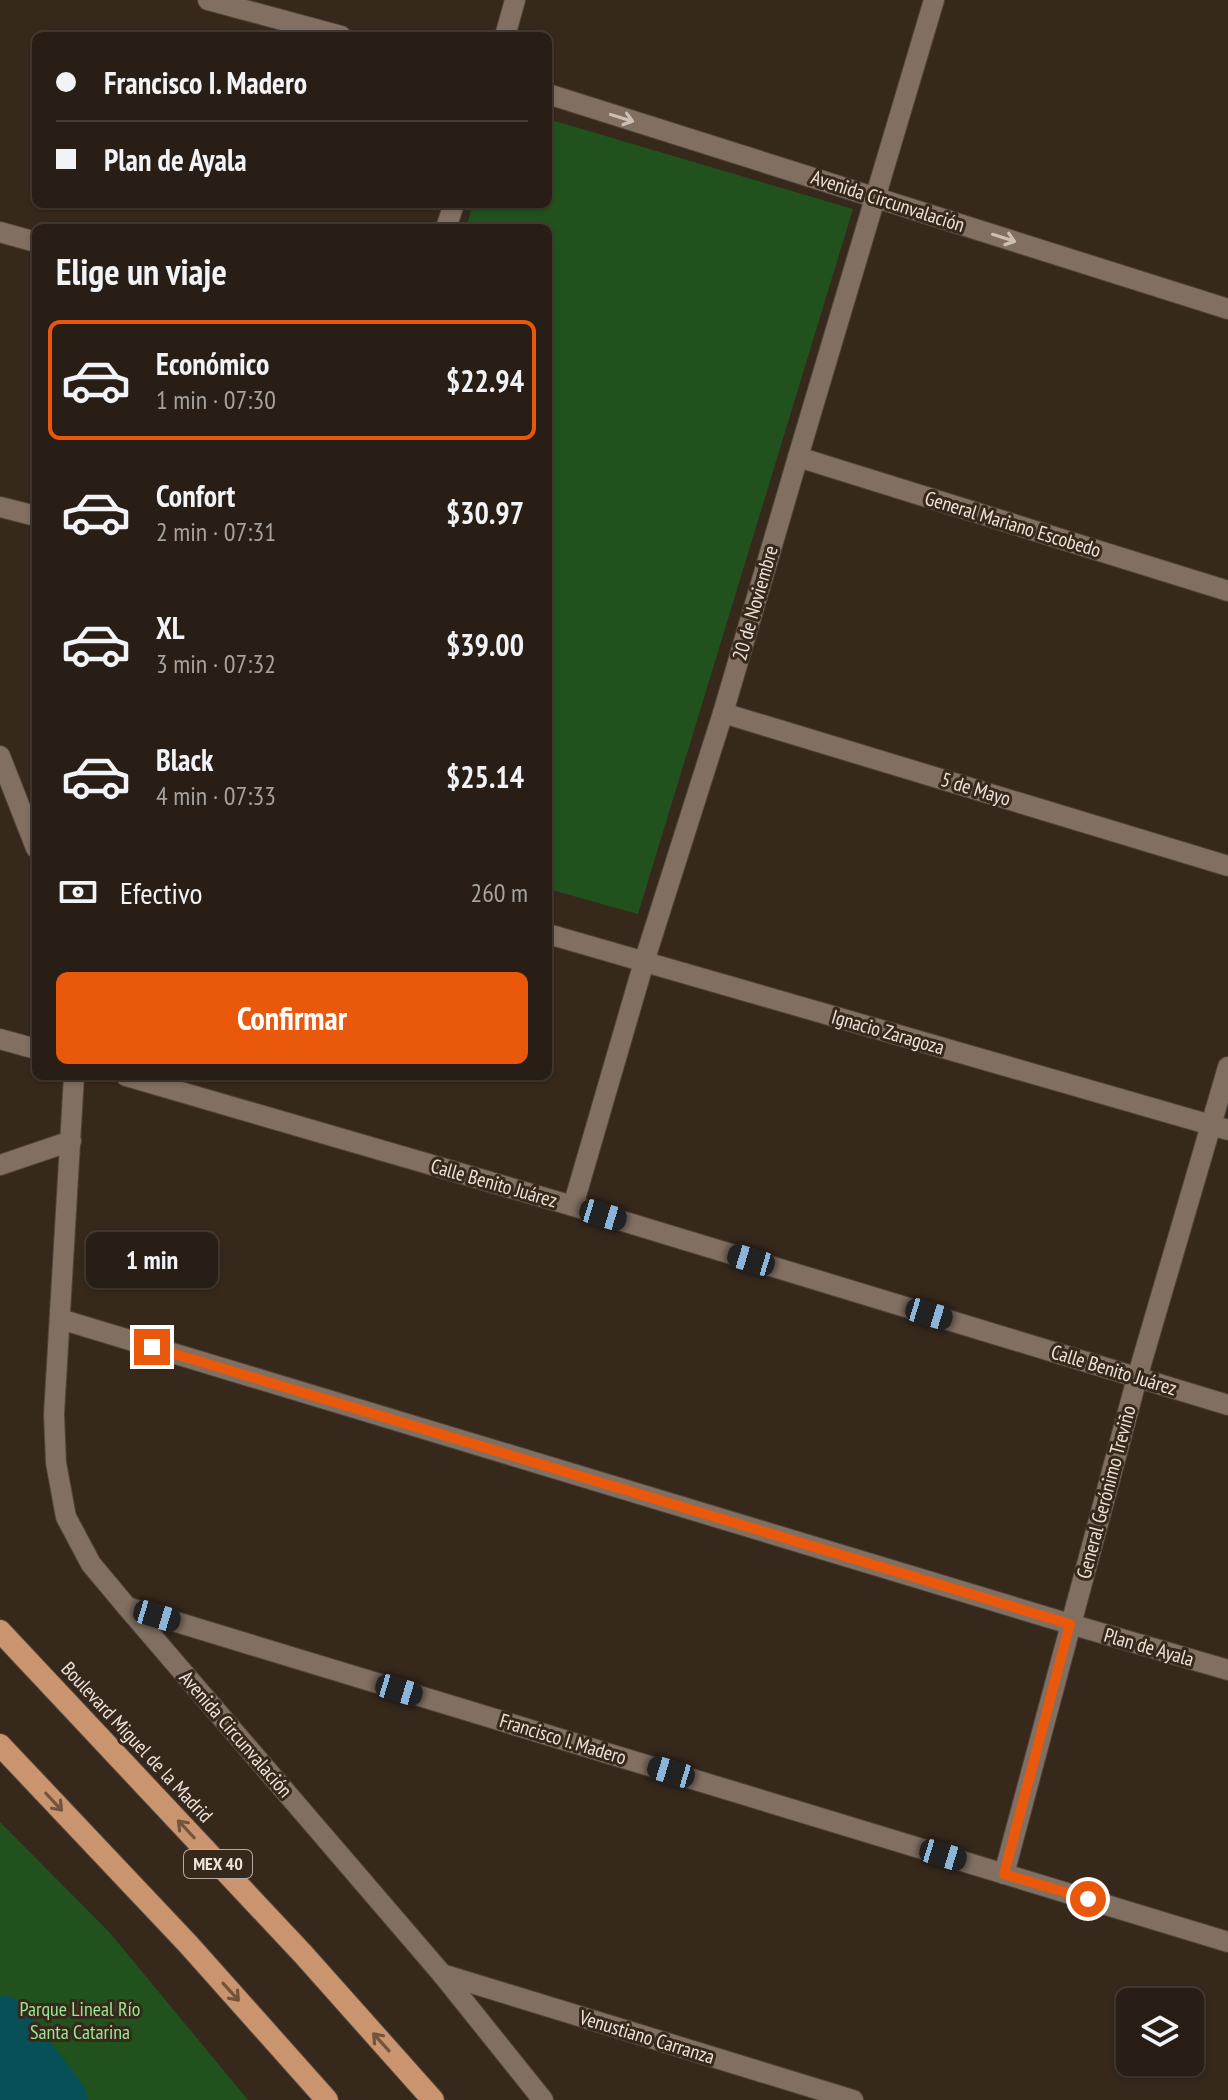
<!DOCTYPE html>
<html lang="es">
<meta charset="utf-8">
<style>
body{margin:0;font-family:"PT Sans Narrow",sans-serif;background:#352b22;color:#f1f3f6;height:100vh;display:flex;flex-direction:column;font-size:30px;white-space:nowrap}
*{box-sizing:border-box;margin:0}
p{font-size:26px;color:#a5a2a0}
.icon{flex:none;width:44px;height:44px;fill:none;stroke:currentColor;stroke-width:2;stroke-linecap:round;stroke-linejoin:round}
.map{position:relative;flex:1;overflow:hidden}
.drawer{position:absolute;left:32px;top:224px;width:520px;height:856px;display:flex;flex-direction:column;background:#291e15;border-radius:12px;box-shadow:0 2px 6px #0004,0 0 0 2px #453c34}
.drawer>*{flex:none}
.guide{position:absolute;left:32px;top:32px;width:520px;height:176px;border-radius:12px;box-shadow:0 2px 6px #0004,0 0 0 2px #453c34;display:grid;align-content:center;height:176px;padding:0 24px;background:#291e15}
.controls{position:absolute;left:1116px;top:1988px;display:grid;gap:16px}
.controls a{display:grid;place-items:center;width:88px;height:88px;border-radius:12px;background:#291e15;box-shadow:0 2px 6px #0004,0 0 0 2px #453c34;font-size:40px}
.end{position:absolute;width:36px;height:36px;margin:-18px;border:10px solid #ea580c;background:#fff;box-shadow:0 0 0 4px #fff}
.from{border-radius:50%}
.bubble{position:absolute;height:56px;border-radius:12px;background:#291e15;box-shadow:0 2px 6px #0004,0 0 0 2px #453c34;font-size:26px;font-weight:700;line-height:56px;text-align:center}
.car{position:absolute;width:24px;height:48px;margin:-24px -12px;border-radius:10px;box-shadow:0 0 6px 2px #0007;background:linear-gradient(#222 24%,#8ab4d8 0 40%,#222 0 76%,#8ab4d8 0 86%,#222 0)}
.guide b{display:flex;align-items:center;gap:28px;height:76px;font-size:30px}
.guide b+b{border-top:2px solid #453c34}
.guide i{width:20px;height:20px;background:#f1f3f6}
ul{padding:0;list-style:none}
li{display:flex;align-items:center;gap:24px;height:120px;margin:0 16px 12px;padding:0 8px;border:4px solid transparent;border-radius:12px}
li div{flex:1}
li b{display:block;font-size:30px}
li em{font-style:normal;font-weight:700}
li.current{border-color:#ea580c}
li>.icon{width:72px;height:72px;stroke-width:1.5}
h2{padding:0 24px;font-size:36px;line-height:96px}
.pay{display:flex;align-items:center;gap:20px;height:88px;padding:0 24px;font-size:30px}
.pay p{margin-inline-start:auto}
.action{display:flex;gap:16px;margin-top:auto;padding:16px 24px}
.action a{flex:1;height:92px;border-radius:12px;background:#ea580c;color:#fff;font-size:32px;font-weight:700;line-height:92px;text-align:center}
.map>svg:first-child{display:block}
.green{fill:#21521d}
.water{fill:#075057}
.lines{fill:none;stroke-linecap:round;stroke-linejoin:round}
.river{stroke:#075057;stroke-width:60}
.pedestrian-casing{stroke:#4f4339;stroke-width:22}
.minor-casing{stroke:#4f4339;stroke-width:22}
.tertiary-casing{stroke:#4f4339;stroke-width:22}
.trunk-casing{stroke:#4f4339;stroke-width:24}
.pedestrian{stroke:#816f61;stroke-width:20}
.minor{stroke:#816f61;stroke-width:20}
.tertiary{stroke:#816f61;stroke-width:20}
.trunk{stroke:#ca946e;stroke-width:22}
.oneway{stroke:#ccc0b6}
.oneway2{stroke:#72533d}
.route{stroke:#ea580c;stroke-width:10}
.labels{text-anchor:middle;stroke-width:6;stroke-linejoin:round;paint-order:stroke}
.shield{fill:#37281c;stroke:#b6aaa1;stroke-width:2}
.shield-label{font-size:18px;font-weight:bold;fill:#ece2da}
.street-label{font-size:20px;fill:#ece2da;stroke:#37281c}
.park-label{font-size:20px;fill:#99e792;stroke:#37281c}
</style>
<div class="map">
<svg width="1228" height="2100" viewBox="0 0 1228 2100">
<rect width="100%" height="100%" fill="#37281c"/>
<!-- green -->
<g class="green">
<path d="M548,119L853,209L638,914L548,889V228H466L473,204H548Z"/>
<path d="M0,1822L110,1933L248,2100H0Z"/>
</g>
<!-- water -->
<path class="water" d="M0,2068L31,2100H0Z"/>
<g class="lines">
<!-- river -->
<path class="river" d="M0,2025L57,2100"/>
<defs>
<path id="pedestrian" d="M127,1607L442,1974"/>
<g id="minor">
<path d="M505,36L515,0"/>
<path d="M446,228L454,204"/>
<path d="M0,232L36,242"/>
<path d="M798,457L1228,591"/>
<path d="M0,507L36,516"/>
<path d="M723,713L1228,866"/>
<path d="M0,756L36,848"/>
<path d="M548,934L1228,1130"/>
<path d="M0,1039L36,1049"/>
<path d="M74,1076L54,1414L56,1463L66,1517L91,1564L127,1607L1228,1942"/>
<path d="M126,1076L573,1206L1228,1405"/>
<path d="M0,1165L71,1141"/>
<path d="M573,1206L644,962L723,713L798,457L934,0"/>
<path d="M60,1319L1070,1624L1228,1670"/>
<path d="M1004,1874L1137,1378L1228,1067"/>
<path d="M442,1974L853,2100"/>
<path d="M442,1974L543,2100"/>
</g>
<g id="tertiary">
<path d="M208,0L341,36"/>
<path d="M548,94L1228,309"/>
</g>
<g id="trunk">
<path d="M0,1631L303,1954L433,2100"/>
<path d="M0,1745L188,1944L327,2100"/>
</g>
</defs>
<!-- pedestrian casing -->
<use href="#pedestrian" class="pedestrian-casing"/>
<!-- minor casing -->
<use href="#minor" class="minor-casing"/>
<!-- tertiary casing -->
<use href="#tertiary" class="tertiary-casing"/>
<!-- trunk casing -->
<use href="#trunk" class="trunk-casing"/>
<!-- pedestrian -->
<use href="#pedestrian" class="pedestrian"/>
<!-- minor -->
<use href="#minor" class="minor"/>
<!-- tertiary -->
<use href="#tertiary" class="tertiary"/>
<!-- trunk -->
<use href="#trunk" class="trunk"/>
</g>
<!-- one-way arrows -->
<defs><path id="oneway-shaft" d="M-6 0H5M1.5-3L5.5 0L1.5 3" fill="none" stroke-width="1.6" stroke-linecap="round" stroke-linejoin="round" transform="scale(2)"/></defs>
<g class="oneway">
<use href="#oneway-shaft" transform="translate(622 118) rotate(17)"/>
<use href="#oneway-shaft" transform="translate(1004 238) rotate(18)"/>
</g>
<g class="oneway2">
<use href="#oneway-shaft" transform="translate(54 1802) rotate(47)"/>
<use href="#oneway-shaft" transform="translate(186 1829) rotate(-133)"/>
<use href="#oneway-shaft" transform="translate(231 1992) rotate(48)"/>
<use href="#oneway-shaft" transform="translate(381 2042) rotate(-132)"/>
</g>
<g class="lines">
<!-- route -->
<path class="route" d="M152,1347L1070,1624L1004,1874L1088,1899"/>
</g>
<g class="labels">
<!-- shield labels -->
<rect class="shield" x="184" y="1850" width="68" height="28" rx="6"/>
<g class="shield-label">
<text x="218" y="1870">MEX 40</text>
</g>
<!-- street labels -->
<g class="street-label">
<text transform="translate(888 201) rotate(18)" y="7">Avenida Circunvalación</text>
<text transform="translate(1013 524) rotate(17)" y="7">General Mariano Escobedo</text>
<text transform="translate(755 603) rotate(-74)" y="7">20 de Noviembre</text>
<text transform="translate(976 789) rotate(17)" y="7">5 de Mayo</text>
<text transform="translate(888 1032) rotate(16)" y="7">Ignacio Zaragoza</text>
<text transform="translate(494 1183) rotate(16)" y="7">Calle Benito Juárez</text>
<text transform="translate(1114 1370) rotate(17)" y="7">Calle Benito Juárez</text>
<text transform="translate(1106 1492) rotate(-75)" y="7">General Gerónimo Treviño</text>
<text transform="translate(1149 1647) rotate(16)" y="7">Plan de Ayala</text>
<text transform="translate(236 1734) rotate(49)" y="7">Avenida Circunvalación</text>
<text transform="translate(563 1739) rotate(17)" y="7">Francisco I. Madero</text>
<text transform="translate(137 1742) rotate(47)" y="7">Boulevard Miguel de la Madrid</text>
<text transform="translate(647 2037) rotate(17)" y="7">Venustiano Carranza</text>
</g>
<!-- park labels -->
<g class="park-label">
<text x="80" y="2016">Parque Lineal Río<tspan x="80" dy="23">Santa Catarina</tspan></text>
</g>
</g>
</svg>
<div class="controls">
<a><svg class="icon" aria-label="layers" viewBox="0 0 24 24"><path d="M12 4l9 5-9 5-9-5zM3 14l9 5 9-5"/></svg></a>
</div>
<i class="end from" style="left:1088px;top:1899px"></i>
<i class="end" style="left:152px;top:1347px"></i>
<div class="bubble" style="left:86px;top:1232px;width:132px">1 min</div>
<i class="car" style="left:603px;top:1215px;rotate:107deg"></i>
<i class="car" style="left:751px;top:1260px;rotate:287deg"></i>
<i class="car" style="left:929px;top:1314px;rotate:107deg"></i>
<i class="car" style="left:157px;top:1616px;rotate:107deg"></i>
<i class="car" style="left:399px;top:1690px;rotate:107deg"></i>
<i class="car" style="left:671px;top:1772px;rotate:287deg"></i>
<i class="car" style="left:943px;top:1855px;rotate:107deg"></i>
<div class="guide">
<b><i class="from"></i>Francisco I. Madero</b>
<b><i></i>Plan de Ayala</b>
</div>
<section class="drawer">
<h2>Elige un viaje</h2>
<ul>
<li class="current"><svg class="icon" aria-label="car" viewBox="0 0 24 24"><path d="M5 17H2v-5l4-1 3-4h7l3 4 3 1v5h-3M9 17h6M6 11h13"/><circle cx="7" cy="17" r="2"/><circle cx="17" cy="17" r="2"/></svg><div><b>Económico</b><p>1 min · 07:30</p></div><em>$22.94</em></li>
<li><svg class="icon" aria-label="car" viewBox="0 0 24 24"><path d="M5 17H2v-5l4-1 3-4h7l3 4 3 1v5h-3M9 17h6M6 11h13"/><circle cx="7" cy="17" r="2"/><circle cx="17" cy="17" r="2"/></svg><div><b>Confort</b><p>2 min · 07:31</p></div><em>$30.97</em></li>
<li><svg class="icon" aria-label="car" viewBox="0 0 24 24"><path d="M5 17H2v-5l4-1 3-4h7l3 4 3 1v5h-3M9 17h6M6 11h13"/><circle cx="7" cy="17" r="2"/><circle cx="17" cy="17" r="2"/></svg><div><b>XL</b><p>3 min · 07:32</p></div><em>$39.00</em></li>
<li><svg class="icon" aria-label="car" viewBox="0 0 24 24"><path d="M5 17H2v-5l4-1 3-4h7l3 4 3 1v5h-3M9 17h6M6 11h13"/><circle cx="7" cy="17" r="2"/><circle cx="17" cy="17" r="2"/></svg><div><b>Black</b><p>4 min · 07:33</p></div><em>$25.14</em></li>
</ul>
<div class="pay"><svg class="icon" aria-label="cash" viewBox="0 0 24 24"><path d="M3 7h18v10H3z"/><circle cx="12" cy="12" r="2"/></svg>Efectivo<p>260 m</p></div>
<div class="action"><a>Confirmar</a></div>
</section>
</div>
